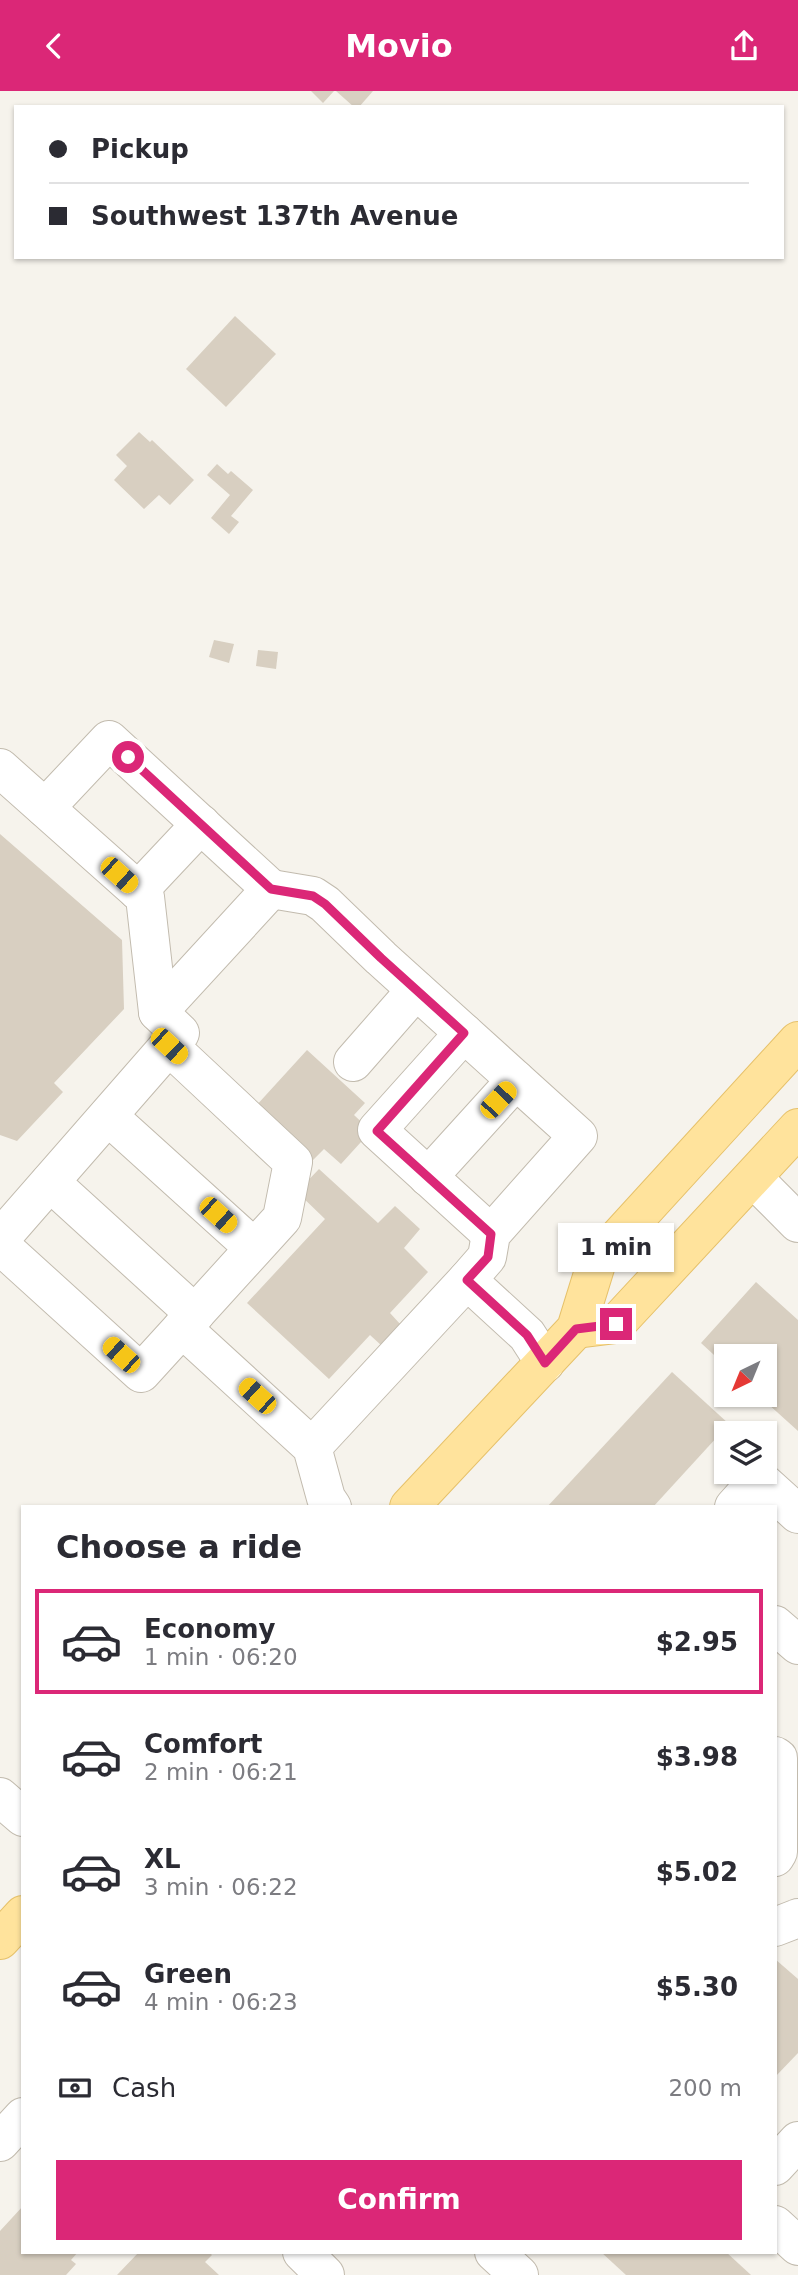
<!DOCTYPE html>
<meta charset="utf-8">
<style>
body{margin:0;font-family:"DejaVu Sans",sans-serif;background:#f7f7f7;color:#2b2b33;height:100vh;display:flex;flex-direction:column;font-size:26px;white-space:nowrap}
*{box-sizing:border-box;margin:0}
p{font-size:23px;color:#7c7c81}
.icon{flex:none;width:38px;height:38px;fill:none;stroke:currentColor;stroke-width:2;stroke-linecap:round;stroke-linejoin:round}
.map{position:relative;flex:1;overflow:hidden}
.sheet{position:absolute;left:21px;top:1414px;width:756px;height:749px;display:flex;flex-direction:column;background:#fff;border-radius:0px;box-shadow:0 2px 5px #0004}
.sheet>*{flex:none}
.guide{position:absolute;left:14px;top:14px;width:770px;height:154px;border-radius:0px;box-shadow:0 2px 5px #0004;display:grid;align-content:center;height:154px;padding:0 35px;background:#fff}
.needle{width:46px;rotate:223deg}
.fabs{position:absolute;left:714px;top:1253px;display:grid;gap:14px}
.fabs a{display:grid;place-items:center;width:63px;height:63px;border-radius:0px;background:#fff;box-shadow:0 2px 5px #0004;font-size:35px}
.end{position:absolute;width:32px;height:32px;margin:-16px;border:9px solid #db2777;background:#fff;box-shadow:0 0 0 4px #fff}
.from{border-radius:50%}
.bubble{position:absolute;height:49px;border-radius:0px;background:#fff;box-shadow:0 2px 5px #0004;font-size:23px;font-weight:800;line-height:49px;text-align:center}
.car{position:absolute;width:21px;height:42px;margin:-21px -10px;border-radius:9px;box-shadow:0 0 5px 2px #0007;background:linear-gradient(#f5c518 24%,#345 0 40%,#f5c518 0 76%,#345 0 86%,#f5c518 0)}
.guide b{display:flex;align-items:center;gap:24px;height:66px;font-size:26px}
.guide b+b{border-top:2px solid #e1e1e2}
.guide i{width:18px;height:18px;background:#2b2b33}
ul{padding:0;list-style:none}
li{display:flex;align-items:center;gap:21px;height:105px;margin:0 14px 10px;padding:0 21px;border:4px solid transparent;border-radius:0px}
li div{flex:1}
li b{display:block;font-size:26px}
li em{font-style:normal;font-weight:800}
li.active{border-color:#db2777}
li>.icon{width:63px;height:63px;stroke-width:1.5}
h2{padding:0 35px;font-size:32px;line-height:84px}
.pay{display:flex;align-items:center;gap:18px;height:77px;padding:0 35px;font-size:26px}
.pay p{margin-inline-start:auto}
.action{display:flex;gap:14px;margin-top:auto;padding:14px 35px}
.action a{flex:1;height:80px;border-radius:0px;background:#db2777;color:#fff;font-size:28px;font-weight:800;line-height:80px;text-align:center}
header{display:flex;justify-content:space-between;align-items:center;height:91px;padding:0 35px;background:#db2777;color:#fff;font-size:32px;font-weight:800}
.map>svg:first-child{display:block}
.building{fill:#d8cfc1}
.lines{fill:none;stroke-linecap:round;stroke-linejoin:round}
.minor-casing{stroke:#c2bbae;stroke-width:40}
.major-casing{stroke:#e6c16a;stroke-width:40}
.minor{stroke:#fff;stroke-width:38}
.major{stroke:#ffe39c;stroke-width:38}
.route{stroke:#db2777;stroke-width:9}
</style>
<header><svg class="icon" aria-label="back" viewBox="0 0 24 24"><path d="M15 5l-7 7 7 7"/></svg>Movio<svg class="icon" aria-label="share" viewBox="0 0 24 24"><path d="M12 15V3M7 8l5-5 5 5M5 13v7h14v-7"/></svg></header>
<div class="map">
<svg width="798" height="2184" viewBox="0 0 798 2184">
<rect width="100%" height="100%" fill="#f6f3ec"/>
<!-- building -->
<g class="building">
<path d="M311,0H334L323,12Z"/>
<path d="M336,0H373L359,16H354Z"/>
<path d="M235,225L276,263L226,316L186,278Z"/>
<path d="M139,341L150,351L152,349L194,389L170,414L159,404L144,418L114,389L127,375L116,364Z"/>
<path d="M217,373L228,383L231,380L253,399L231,425L239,431L229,443L211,427L230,404L207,384Z"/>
<path d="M214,549L234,553L229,572L209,566Z"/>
<path d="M258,559L278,561L276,578L256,575Z"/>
<path d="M0,743L122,849L124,918L54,992L63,1001L17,1050L0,1044Z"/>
<path d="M307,959L365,1012L354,1024L371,1040L341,1073L324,1058L313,1069L255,1016Z"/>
<path d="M319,1078L378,1132L395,1115L420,1138L404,1157L428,1181L390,1222L401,1234L382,1255L370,1244L329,1288L247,1212L325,1128L297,1101Z"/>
<path d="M756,1191L798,1229V1340L758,1304H765V1265H726V1275L701,1252Z"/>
<path d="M672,1281L729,1333L653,1416H547Z"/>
<path d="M775,1868L798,1888V1962L775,1986Z"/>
<path d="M23,2115V2161H78L71,2169L76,2173L66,2184H0V2140Z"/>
<path d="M139,2161H209L212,2164L205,2171L219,2184H117Z"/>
<path d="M601,2161H726L751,2184H626Z"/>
</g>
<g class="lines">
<defs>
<g id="minor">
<path d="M0,677L145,806L158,921L180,942L0,1148"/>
<path d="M45,717L109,649L271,798L158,921"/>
<path d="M271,798L313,805L325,813L381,867L578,1045L491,1143L487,1166L467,1189"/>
<path d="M138,800L201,733"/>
<path d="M464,942L377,1039L491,1143"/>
<path d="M169,955L293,1071L282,1127L182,1237"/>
<path d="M353,971L416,899"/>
<path d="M108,1025L254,1157"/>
<path d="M428,1086L516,989"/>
<path d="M753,1087L798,1132"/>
<path d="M50,1091L195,1223"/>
<path d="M0,1154L141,1282L182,1237L312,1356L326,1407L332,1416"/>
<path d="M312,1356L467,1189L527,1244L545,1272"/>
<path d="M734,1416L759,1388L798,1423"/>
<path d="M775,1534L798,1554"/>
<path d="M775,1665L778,1667V1761L775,1766"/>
<path d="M0,1706L23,1726"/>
<path d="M775,1836L798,1827"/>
<path d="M0,2051L23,2026"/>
<path d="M775,2075L798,2050"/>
<path d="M775,2134L798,2155"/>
<path d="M302,2161L325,2184"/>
<path d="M494,2161L519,2184"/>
</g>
<g id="major">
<path d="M576,1238L616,1233L798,1037"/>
<path d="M409,1416L576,1238L597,1170L798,950"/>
<path d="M0,1849L23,1824"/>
</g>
</defs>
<!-- minor casing -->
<use href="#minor" class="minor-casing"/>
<!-- major casing -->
<use href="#major" class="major-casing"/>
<!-- minor -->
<use href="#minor" class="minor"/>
<!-- major -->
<use href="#major" class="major"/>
</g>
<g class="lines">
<!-- route -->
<path class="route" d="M128,666L271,798L313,805L325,813L381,867L464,942L377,1040L491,1143L488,1166L467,1189L527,1244L545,1272L576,1238L616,1233"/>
</g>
</svg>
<div class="fabs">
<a><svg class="needle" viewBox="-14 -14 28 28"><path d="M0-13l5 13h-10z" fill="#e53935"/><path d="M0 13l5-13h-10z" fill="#7c7c81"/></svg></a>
<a><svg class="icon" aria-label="layers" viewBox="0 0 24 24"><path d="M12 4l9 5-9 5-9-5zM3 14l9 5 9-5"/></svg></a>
</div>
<i class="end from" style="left:128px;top:666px"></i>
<i class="end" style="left:616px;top:1233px"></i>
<div class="bubble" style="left:558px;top:1132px;width:116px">1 min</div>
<i class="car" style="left:119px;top:784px;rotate:132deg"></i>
<i class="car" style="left:169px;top:955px;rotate:133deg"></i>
<i class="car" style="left:498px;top:1009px;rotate:43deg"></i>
<i class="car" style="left:218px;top:1124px;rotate:132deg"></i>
<i class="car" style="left:121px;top:1264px;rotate:312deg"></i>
<i class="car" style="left:257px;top:1305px;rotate:312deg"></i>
<div class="guide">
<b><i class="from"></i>Pickup</b>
<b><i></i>Southwest 137th Avenue</b>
</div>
<section class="sheet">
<h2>Choose a ride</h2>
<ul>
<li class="active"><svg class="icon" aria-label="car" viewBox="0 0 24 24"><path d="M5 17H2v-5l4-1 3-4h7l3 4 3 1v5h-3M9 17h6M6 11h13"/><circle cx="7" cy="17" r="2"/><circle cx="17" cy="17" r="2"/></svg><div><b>Economy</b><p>1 min · 06:20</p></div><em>$2.95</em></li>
<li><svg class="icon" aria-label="car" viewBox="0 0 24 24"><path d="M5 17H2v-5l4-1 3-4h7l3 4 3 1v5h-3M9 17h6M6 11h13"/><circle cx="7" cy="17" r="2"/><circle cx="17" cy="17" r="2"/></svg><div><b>Comfort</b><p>2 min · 06:21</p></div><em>$3.98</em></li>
<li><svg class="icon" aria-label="car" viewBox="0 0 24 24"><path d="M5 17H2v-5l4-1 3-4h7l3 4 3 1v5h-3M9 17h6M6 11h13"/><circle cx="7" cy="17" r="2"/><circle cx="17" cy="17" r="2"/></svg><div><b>XL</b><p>3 min · 06:22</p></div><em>$5.02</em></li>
<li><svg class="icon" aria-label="car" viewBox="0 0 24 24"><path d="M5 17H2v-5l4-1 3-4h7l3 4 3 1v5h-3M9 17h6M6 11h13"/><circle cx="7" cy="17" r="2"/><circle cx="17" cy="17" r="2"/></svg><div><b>Green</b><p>4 min · 06:23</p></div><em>$5.30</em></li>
</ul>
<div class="pay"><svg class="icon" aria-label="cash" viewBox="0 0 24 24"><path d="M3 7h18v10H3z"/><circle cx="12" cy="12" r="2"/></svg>Cash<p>200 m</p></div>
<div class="action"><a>Confirm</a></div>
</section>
</div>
